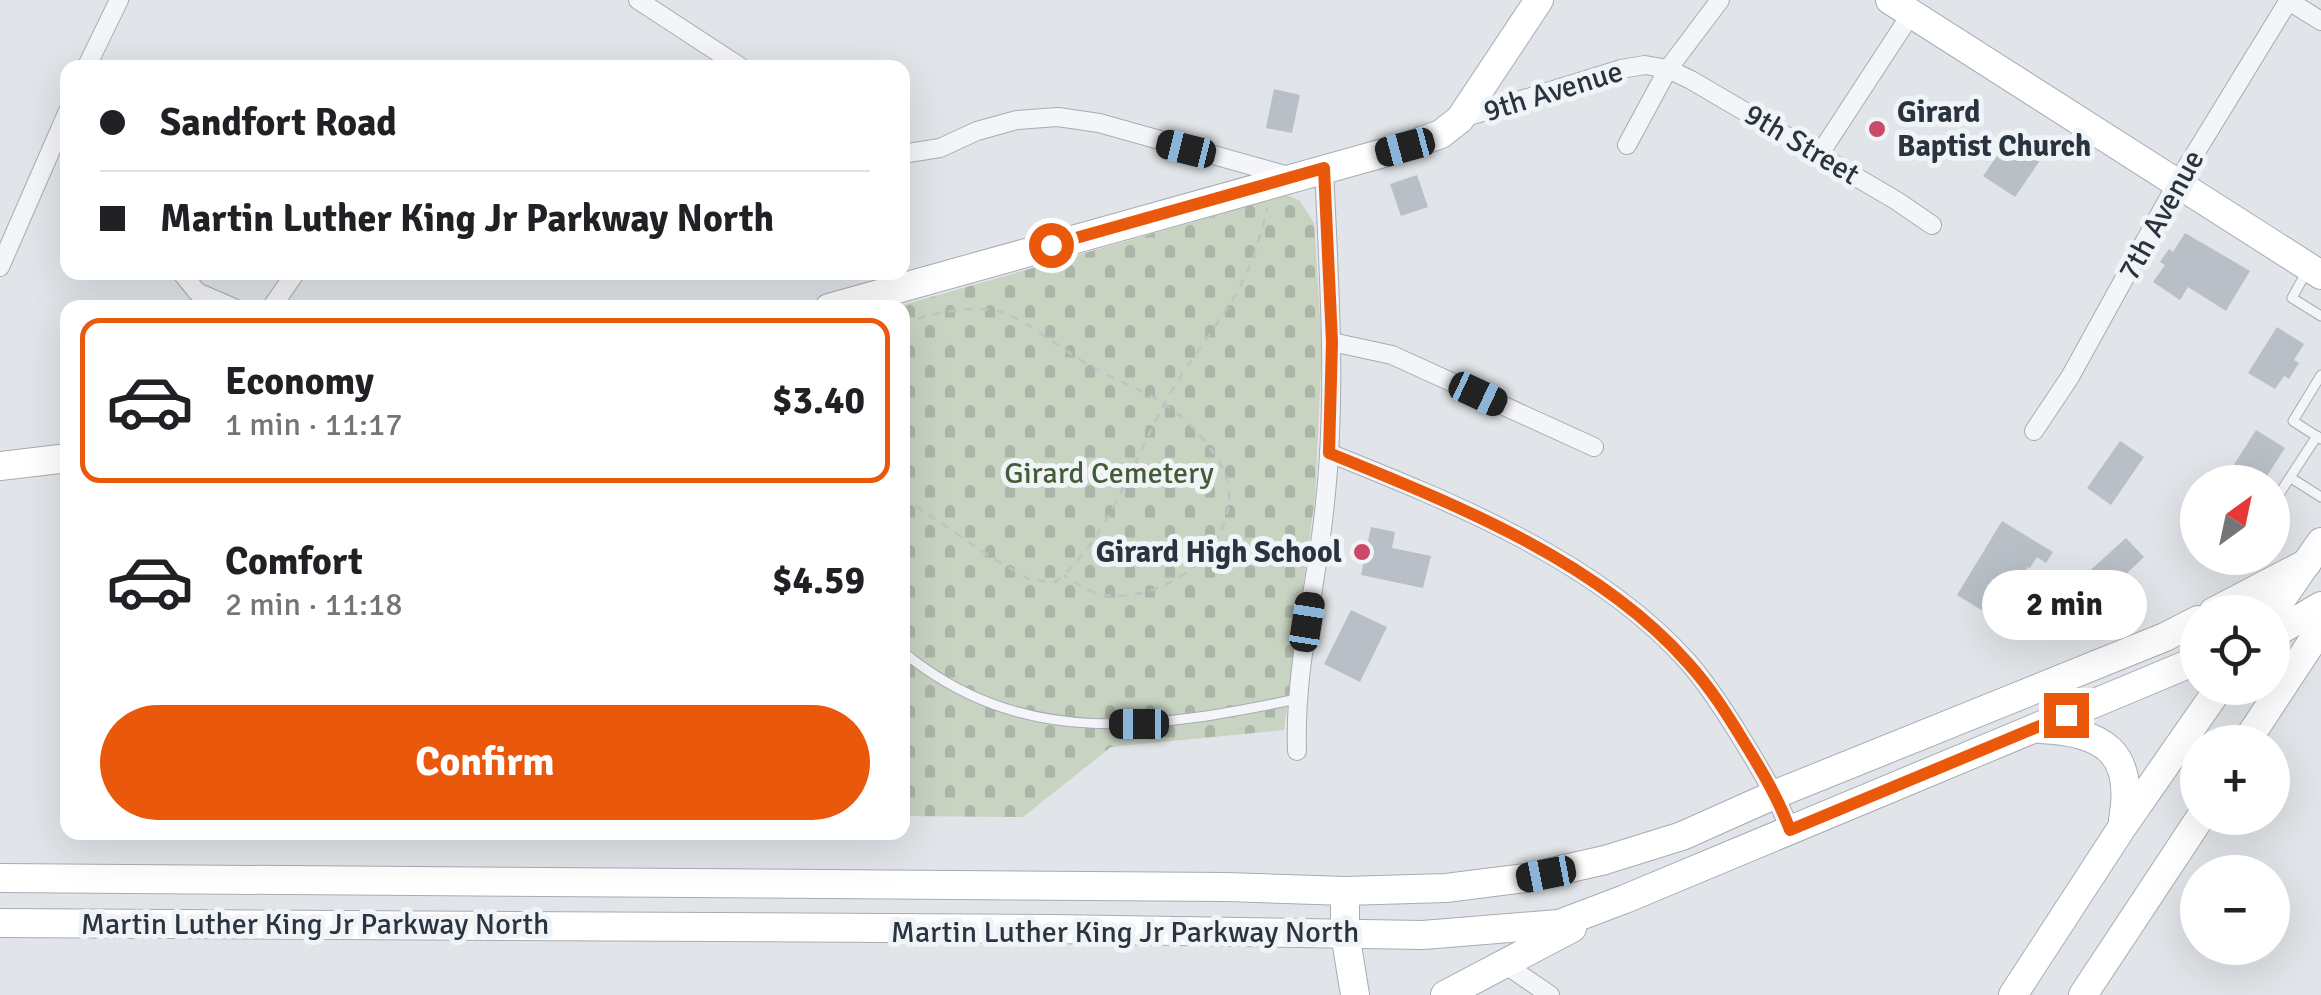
<!DOCTYPE html>
<meta charset="utf-8">
<style>
body{margin:0;font-family:Signika,sans-serif;background:#f2f2f2;color:#202124;height:100vh;display:flex;flex-direction:column;font-size:38px;white-space:nowrap}
*{box-sizing:border-box;margin:0}
p{font-size:32px;color:#757577}
.icon{flex:none;width:55px;height:55px;fill:none;stroke:currentColor;stroke-width:2;stroke-linecap:round;stroke-linejoin:round}
.map{position:relative;flex:1;overflow:hidden}
.details{position:absolute;left:60px;top:300px;width:850px;height:540px;display:flex;flex-direction:column;background:#fff;border-radius:20px;box-shadow:0 10px 40px #0002}
.details>*{flex:none}
.guide{position:absolute;left:60px;top:60px;width:850px;height:220px;border-radius:20px;box-shadow:0 10px 40px #0002;display:grid;align-content:center;height:220px;padding:0 40px;background:#fff}
.needle{width:65px;rotate:33deg}
.controls{position:absolute;left:2180px;top:465px;display:grid;gap:20px}
.controls a{display:grid;place-items:center;width:110px;height:110px;border-radius:50%;background:#fff;box-shadow:0 10px 40px #0002;font-size:50px}
.end{position:absolute;width:45px;height:45px;margin:-22px;border:12px solid #ea580c;background:#fff;box-shadow:0 0 0 5px #fff}
.from{border-radius:50%}
.bubble{position:absolute;height:70px;border-radius:35px;background:#fff;box-shadow:0 10px 40px #0002;font-size:32px;font-weight:700;line-height:70px;text-align:center}
.car{position:absolute;width:30px;height:60px;margin:-30px -15px;border-radius:12px;box-shadow:0 0 8px 2px #0007;background:linear-gradient(#222 24%,#8ab4d8 0 40%,#222 0 76%,#8ab4d8 0 86%,#222 0)}
.guide b{display:flex;align-items:center;gap:35px;height:95px;font-size:38px}
.guide b+b{border-top:2px solid #e0e0e0}
.guide i{width:25px;height:25px;background:#202124}
ul{padding:18px 0 0;list-style:none}
li{display:flex;align-items:center;gap:30px;height:165px;margin:0 20px 15px;padding:0 20px;border:5px solid transparent;border-radius:20px}
li div{flex:1}
li b{display:block;font-size:38px}
li em{font-style:normal;font-weight:700}
li.selected{border-color:#ea580c}
li>.icon{width:90px;height:90px;stroke-width:1.5}
.cta{display:flex;gap:20px;margin-top:auto;padding:20px 40px}
.cta a{flex:1;height:115px;border-radius:60px;background:#ea580c;color:#fff;font-size:40px;font-weight:700;line-height:115px;text-align:center}
.map>svg:first-child{display:block}
.cemetery{fill:url(#cemetery-stones)}
.building{fill:#b8bfc6}
.lines{fill:none;stroke-linecap:round;stroke-linejoin:round}
.lane-casing{stroke:#a6acb3;stroke-width:11}
.street-casing{stroke:#a6acb3;stroke-width:20}
.secondary-casing{stroke:#a6acb3;stroke-width:30}
.path{stroke:#bfc3c8;stroke-width:2.5;stroke-dasharray:8 8;stroke-linecap:butt}
.lane{stroke:#f4f5f8;stroke-width:9}
.street{stroke:#f4f5f8;stroke-width:18}
.secondary{stroke:#fff;stroke-width:28}
.route{stroke:#ea580c;stroke-width:12}
.poi-dot{fill:#ca4b69;stroke:#f1f4f7;stroke-width:4}
.labels{text-anchor:middle;stroke-width:10;stroke-linejoin:round;paint-order:stroke}
.street-label{font-size:30px;fill:#2a3440;stroke:#f1f4f7}
.poi-label{font-size:30px;font-weight:bold;fill:#2a3440;stroke:#f1f4f7;text-anchor:start}
.park-label{font-size:30px;fill:#425c38;stroke:#f1f4f7}
</style>
<div class="map">
<svg width="2321" height="995" viewBox="0 0 2321 995">
<defs>
<pattern id="cemetery-stones" width="16" height="16" patternUnits="userSpaceOnUse" patternTransform="scale(2.5)"><rect width="16" height="16" fill="#c8d3c2"/><path d="M2 7V4a2 2 0 0 1 4 0v3zM10 15v-3a2 2 0 0 1 4 0v3z" fill="#acb6a8"/></pattern>
</defs>
<rect width="100%" height="100%" fill="#e1e5e9"/>
<!-- cemetery -->
<path class="cemetery" d="M1287,195L1300,201L1314,223L1322,348L1315,497L1284,730L1111,747L1023,817L903,816L902,308H893Z"/>
<!-- building -->
<g class="building">
<path d="M1274,89L1300,95L1292,133L1266,128Z"/>
<path d="M2010,137L2041,159L2015,197L1983,176Z"/>
<path d="M1417,175L1428,207L1401,216L1390,184Z"/>
<path d="M2185,233L2250,271L2226,311L2188,287L2180,300L2153,282L2165,265L2160,262L2169,249L2173,252Z"/>
<path d="M2277,327L2304,344L2294,360L2299,363L2289,379L2284,376L2275,389L2248,373Z"/>
<path d="M2256,430L2285,448L2263,482H2223Z"/>
<path d="M2120,441L2144,457L2111,505L2087,488Z"/>
<path d="M2002,521L2053,552L2046,563L2037,557L2030,568L2028,567L1996,619L1957,595Z"/>
<path d="M1371,527L1395,532L1392,548L1431,556L1423,588L1361,575Z"/>
<path d="M2126,538L2144,557L2103,596L2084,576Z"/>
<path d="M1351,610L1387,627L1360,682L1324,664Z"/>
</g>
<g class="lines">
<defs>
<g id="lane">
<path d="M2308,269L2292,298L2321,316"/>
<path d="M2321,375L2293,421L2321,439"/>
<path d="M2291,478L2321,497"/>
<path d="M2272,505L2317,436"/>
<path d="M902,651C1022,751 1157,728 1297,699"/>
</g>
<g id="street">
<path d="M638,0L742,68"/>
<path d="M2289,1L2321,21"/>
<path d="M86,68L119,0"/>
<path d="M1460,119L1621,69L1645,65L1668,69L1691,80L1897,201L1932,225"/>
<path d="M1627,145L1668,69L1720,0"/>
<path d="M902,154L940,148L977,131L1017,120L1058,117L1099,123L1292,177"/>
<path d="M1819,155L1911,14"/>
<path d="M0,267L68,111"/>
<path d="M181,272L197,292L234,308"/>
<path d="M271,308L296,272"/>
<path d="M1332,342L1392,355L1594,447"/>
<path d="M2034,431L2070,377L2177,183L2289,0"/>
<path d="M1329,453C1452,502 1598,561 1688,662C1708,685 1724,710 1740,736C1759,767 1777,796 1790,830"/>
<path d="M1297,751C1294,667 1317,586 1325,503C1337,391 1329,280 1324,169"/>
<path d="M1503,963L1550,995"/>
</g>
<g id="secondary">
<path d="M1890,0L2321,275"/>
<path d="M829,308L1405,147L1441,134L1460,119L1539,0"/>
<path d="M0,466L68,458"/>
<path d="M2213,612L2307,563"/>
<path d="M2272,613L2321,542"/>
<path d="M2272,635L2321,606"/>
<path d="M2040,729C2104,732 2135,752 2123,820"/>
<path d="M2246,742L2321,628"/>
<path d="M0,878L1226,887L1345,891L1446,888L1526,878L1605,860L1682,836L1776,794L2165,637L2198,620"/>
<path d="M1345,891V933L1355,995"/>
<path d="M0,923L1052,929L1423,935L1559,924L1625,899L2198,660"/>
<path d="M1445,995L1572,928"/>
<path d="M2013,995L2121,829L2219,688"/>
<path d="M2083,995L2200,818"/>
</g>
</defs>
<!-- lane casing -->
<use href="#lane" class="lane-casing"/>
<!-- street casing -->
<use href="#street" class="street-casing"/>
<!-- secondary casing -->
<use href="#secondary" class="secondary-casing"/>
<!-- path -->
<g class="path">
<path d="M902,323C930,315 972,303 1001,312C1021,317 1059,347 1079,359C1133,392 1170,394 1210,448C1218,459 1228,475 1229,489C1233,552 1165,603 1105,595C1089,592 1077,584 1064,575"/>
<path d="M902,497L994,559L1031,580L1055,582C1107,542 1135,456 1167,399C1186,364 1211,335 1231,302C1249,274 1260,241 1267,208"/>
</g>
<!-- lane -->
<use href="#lane" class="lane"/>
<!-- street -->
<use href="#street" class="street"/>
<!-- secondary -->
<use href="#secondary" class="secondary"/>
</g>
<g class="lines">
<!-- route -->
<path class="route" d="M1051,245L1324,168L1332,342L1329,453C1452,503 1597,560 1687,662C1710,687 1727,714 1744,742C1762,771 1778,798 1790,830L2066,715"/>
</g>
<!-- markers -->
<g class="poi-dot">
<circle cx="1877" cy="129" r="10"/>
<circle cx="1362" cy="552" r="10"/>
</g>
<g class="labels">
<!-- street labels -->
<g class="street-label">
<text transform="translate(1553 91) rotate(-17)" y="10">9th Avenue</text>
<text transform="translate(1802 144) rotate(31)" y="10">9th Street</text>
<text transform="translate(2161 215) rotate(-61)" y="10">7th Avenue</text>
<text x="315" y="934">Martin Luther King Jr Parkway North</text>
<text x="1125" y="942">Martin Luther King Jr Parkway North</text>
</g>
<!-- poi labels -->
<g class="poi-label">
<text x="1897" y="122">Girard<tspan x="1897" dy="34">Baptist Church</tspan></text>
<text x="1342" y="562" text-anchor="end">Girard High School</text>
</g>
<!-- park labels -->
<g class="park-label">
<text x="1109" y="483">Girard Cemetery</text>
</g>
</g>
</svg>
<div class="controls">
<a><svg class="needle" viewBox="-14 -14 28 28"><path d="M0-13l5 13h-10z" fill="#e53935"/><path d="M0 13l5-13h-10z" fill="#757577"/></svg></a>
<a><svg class="icon" aria-label="locate" viewBox="0 0 24 24"><circle cx="12" cy="12" r="6"/><path d="M12 2v4M12 18v4M2 12h4M18 12h4"/></svg></a>
<a>+</a>
<a>−</a>
</div>
<i class="end from" style="left:1051px;top:245px"></i>
<i class="end" style="left:2066px;top:715px"></i>
<div class="bubble" style="left:1982px;top:570px;width:165px">2 min</div>
<i class="car" style="left:1405px;top:147px;rotate:255deg"></i>
<i class="car" style="left:1186px;top:149px;rotate:284deg"></i>
<i class="car" style="left:1478px;top:394px;rotate:115deg"></i>
<i class="car" style="left:1307px;top:622px;rotate:9deg"></i>
<i class="car" style="left:1139px;top:724px;rotate:270deg"></i>
<i class="car" style="left:1546px;top:874px;rotate:259deg"></i>
<div class="guide">
<b><i class="from"></i>Sandfort Road</b>
<b><i></i>Martin Luther King Jr Parkway North</b>
</div>
<section class="details">
<ul>
<li class="selected"><svg class="icon" aria-label="car" viewBox="0 0 24 24"><path d="M5 17H2v-5l4-1 3-4h7l3 4 3 1v5h-3M9 17h6M6 11h13"/><circle cx="7" cy="17" r="2"/><circle cx="17" cy="17" r="2"/></svg><div><b>Economy</b><p>1 min · 11:17</p></div><em>$3.40</em></li>
<li><svg class="icon" aria-label="car" viewBox="0 0 24 24"><path d="M5 17H2v-5l4-1 3-4h7l3 4 3 1v5h-3M9 17h6M6 11h13"/><circle cx="7" cy="17" r="2"/><circle cx="17" cy="17" r="2"/></svg><div><b>Comfort</b><p>2 min · 11:18</p></div><em>$4.59</em></li>
</ul>
<div class="cta"><a>Confirm</a></div>
</section>
</div>
